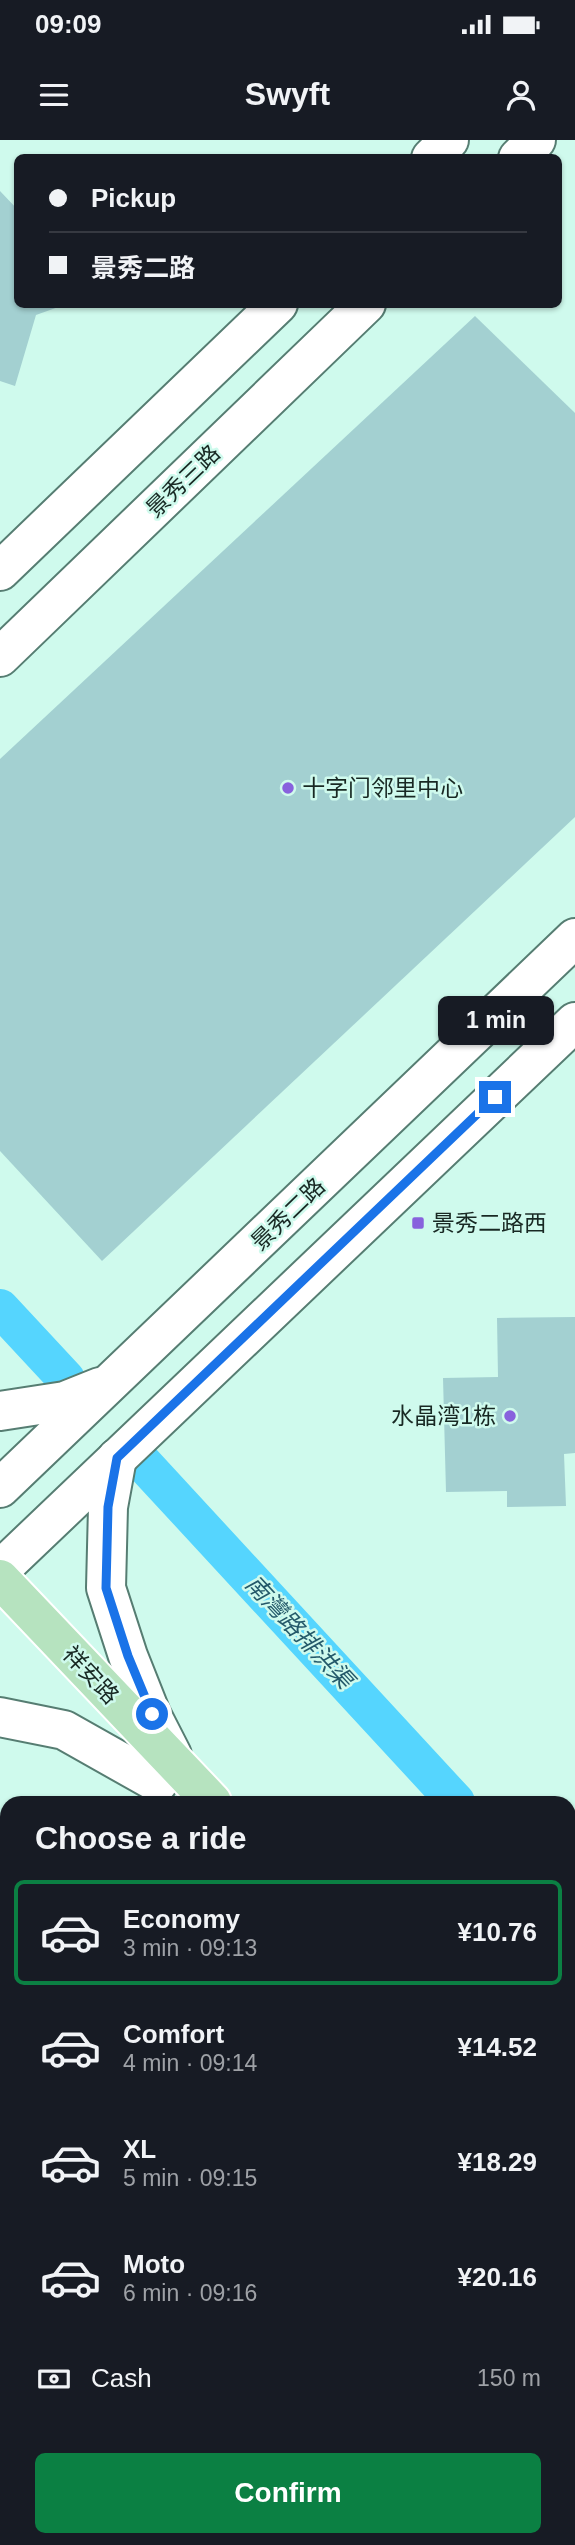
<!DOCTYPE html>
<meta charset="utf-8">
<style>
body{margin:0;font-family:Arial,"Noto Sans SC",sans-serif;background:#20242c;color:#f1f3f6;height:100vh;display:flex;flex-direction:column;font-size:26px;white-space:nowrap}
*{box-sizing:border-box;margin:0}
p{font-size:23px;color:#9ea1a6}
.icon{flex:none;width:38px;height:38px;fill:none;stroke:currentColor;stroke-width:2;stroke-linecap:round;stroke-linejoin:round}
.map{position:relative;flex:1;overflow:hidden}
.drawer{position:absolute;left:0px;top:1656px;width:576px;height:751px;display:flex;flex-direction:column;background:#171b24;border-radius:21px 21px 0 0;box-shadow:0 2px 5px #0004}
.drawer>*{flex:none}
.top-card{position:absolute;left:14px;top:14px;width:548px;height:154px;border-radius:10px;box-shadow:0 2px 5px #0004;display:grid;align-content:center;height:154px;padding:0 35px;background:#171b24}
.end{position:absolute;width:32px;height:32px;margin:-16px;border:9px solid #1a73e8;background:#fff;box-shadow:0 0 0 4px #fff}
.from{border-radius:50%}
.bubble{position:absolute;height:49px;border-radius:10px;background:#171b24;box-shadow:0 2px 5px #0004;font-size:23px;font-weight:800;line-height:49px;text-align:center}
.top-card b{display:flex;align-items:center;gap:24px;height:66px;font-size:26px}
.top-card b+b{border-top:2px solid #363941}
.top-card i{width:18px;height:18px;background:#f1f3f6}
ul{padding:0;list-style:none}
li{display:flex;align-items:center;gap:21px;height:105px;margin:0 14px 10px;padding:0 21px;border:4px solid transparent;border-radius:10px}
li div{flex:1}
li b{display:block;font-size:26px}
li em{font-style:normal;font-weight:800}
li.active{border-color:#0b8043}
li>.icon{width:63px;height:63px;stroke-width:1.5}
h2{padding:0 35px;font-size:32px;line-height:84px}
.pay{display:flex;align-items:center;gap:18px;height:77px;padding:0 35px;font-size:26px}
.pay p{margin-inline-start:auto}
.primary-button{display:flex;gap:14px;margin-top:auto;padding:14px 35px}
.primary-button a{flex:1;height:80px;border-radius:10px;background:#0b8043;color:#fff;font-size:28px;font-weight:800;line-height:80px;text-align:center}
.status{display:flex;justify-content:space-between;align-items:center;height:49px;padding:0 35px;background:#171b24;direction:ltr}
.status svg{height:19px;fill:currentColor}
header{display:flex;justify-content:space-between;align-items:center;height:91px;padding:0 35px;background:#171b24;font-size:32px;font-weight:800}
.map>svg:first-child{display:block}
.green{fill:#bdd990}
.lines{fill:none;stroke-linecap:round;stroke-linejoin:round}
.canal{stroke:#55d5fe;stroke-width:38}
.building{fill:#a3d0d1}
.minor-casing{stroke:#567d72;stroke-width:42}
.major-casing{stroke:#fff;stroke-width:42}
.minor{stroke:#fff;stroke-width:38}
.major{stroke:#b6e3bf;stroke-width:38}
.route{stroke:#1a73e8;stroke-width:9}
.poi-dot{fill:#8862dd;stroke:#cffaed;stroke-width:2.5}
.labels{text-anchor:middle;stroke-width:5;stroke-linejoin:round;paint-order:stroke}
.street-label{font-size:23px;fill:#182823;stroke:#cffaed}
.poi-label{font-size:23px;fill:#182823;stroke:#cffaed;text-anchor:start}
.water-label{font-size:24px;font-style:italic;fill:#24596a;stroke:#cffaed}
</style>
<div class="status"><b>09:09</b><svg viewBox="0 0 49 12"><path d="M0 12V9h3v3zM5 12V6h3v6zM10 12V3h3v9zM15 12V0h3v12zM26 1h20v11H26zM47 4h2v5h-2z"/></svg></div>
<header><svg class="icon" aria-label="menu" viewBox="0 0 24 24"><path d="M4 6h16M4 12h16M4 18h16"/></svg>Swyft<svg class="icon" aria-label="person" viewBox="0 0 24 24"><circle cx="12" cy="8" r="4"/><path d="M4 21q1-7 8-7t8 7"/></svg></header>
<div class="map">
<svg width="575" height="2405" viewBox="0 0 575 2405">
<rect width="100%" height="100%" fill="#cffaed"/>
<!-- green -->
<path class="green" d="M7,2380V2399H82L91,2405H0V2381Z"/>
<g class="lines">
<!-- canal -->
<g class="canal">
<path d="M0,1168L66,1239"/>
<path d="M142,1322L456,1662"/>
<path d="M569,1785L575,1792"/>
</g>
</g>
<!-- building -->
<g class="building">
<path d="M0,51L18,70V164L64,165L36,175L15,246L0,241Z"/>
<path d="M475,176L575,273V677L102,1121L0,1011V619Z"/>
<path d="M575,1177V1313L564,1314L566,1366L507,1367V1351L446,1352L443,1238L498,1237L497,1178Z"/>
<path d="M0,1939L7,1947V2109L0,2116Z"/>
<path d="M575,2224V2321L569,2326V2230Z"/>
</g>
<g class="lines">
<defs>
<g id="minor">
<path d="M431,18L449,0"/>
<path d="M518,18L536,0"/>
<path d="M0,431L278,164"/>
<path d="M0,517L366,164"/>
<path d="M0,1271L65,1261L100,1247"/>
<path d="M117,1318L108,1367L106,1448L128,1516L151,1574L172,1615"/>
<path d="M0,1348L575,798"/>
<path d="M0,1430L575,882"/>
<path d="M0,1577L64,1590L158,1643"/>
<path d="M0,1715L7,1714"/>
<path d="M0,1831L7,1838"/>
<path d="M0,2312L7,2305"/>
<path d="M248,2399L254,2405"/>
</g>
<g id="major">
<path d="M0,1439L212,1662"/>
<path d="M569,2041L575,2048"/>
<path d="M569,2072L575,2079"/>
</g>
</defs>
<!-- minor casing -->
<use href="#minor" class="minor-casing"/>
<!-- major casing -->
<use href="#major" class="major-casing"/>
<!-- minor -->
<use href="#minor" class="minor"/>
<!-- major -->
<use href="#major" class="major"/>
</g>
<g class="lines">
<!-- route -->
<path class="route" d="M152,1574L128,1516L106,1448L108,1367L117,1318L495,957"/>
</g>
<!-- markers -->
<g class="poi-dot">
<circle cx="288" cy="648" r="7"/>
<rect x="411" y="1076" width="14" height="14" rx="3.5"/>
<circle cx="510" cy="1276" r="7"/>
</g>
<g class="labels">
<!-- street labels -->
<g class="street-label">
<text transform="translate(183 341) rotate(-44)" y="8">景秀三路</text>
<text transform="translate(288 1074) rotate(-44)" y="8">景秀二路</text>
<text transform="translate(91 1535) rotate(47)" y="8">祥安路</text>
</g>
<!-- poi labels -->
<g class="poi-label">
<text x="302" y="656">十字门邻里中心</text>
<text x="432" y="1091">景秀二路西</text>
<text x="496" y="1284" text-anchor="end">水晶湾1栋</text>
</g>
<!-- water labels -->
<g class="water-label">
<text transform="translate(299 1492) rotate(47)" y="8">南灣路排洪渠</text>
</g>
</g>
</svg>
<i class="end from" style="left:152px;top:1574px"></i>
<i class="end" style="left:495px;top:957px"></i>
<div class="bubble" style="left:438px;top:856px;width:116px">1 min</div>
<div class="top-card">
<b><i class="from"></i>Pickup</b>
<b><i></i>景秀二路</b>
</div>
<section class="drawer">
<h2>Choose a ride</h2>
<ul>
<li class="active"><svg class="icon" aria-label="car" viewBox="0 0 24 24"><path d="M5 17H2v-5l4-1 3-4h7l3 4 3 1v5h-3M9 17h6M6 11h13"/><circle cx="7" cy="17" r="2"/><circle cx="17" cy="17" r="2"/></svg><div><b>Economy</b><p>3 min · 09:13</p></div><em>¥10.76</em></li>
<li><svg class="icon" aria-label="car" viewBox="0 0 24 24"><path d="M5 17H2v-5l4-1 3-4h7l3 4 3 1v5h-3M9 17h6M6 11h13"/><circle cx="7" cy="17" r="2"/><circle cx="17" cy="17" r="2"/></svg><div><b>Comfort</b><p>4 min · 09:14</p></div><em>¥14.52</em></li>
<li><svg class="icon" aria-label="car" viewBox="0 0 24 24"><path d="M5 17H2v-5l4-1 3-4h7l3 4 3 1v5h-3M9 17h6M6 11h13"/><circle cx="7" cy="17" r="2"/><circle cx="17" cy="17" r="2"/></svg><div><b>XL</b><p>5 min · 09:15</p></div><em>¥18.29</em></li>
<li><svg class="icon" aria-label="car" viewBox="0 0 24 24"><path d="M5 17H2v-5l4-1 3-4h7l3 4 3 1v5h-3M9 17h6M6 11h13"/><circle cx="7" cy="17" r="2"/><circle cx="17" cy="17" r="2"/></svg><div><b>Moto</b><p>6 min · 09:16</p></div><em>¥20.16</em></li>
</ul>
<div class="pay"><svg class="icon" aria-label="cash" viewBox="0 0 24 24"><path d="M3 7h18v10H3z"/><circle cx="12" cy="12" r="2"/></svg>Cash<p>150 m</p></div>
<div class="primary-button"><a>Confirm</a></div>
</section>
</div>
